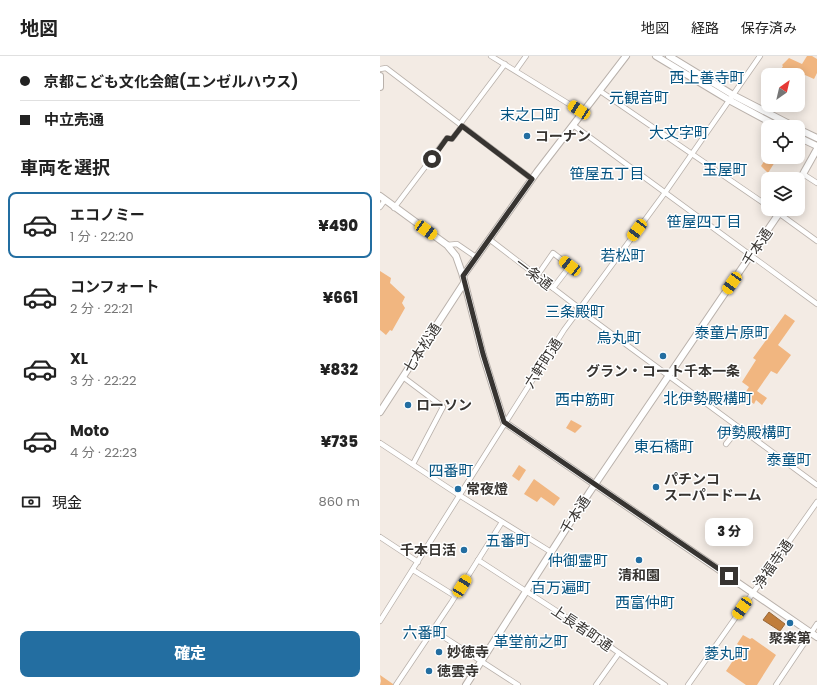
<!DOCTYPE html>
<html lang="ja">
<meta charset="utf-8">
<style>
body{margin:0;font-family:Poppins,"Noto Sans JP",sans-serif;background:#f6f6f6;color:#222;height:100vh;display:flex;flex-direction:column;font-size:15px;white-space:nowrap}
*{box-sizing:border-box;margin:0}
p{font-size:13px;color:#767676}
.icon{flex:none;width:22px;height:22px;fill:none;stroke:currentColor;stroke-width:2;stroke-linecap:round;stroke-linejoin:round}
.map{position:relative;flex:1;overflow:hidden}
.panel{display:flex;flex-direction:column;background:#fff;width:380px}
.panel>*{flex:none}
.banner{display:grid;align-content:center;height:88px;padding:0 20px;background:#fff}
.needle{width:26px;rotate:34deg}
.tools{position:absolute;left:381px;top:12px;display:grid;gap:8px}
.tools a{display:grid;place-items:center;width:44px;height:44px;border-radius:8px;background:#fff;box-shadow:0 2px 10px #0003;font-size:20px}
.end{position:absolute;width:18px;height:18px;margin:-9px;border:5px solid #373431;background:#fff;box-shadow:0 0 0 2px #fff}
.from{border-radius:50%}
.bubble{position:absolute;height:28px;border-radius:8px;background:#fff;box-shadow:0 2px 10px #0003;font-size:13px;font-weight:800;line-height:28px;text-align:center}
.car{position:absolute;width:12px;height:24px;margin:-12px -6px;border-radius:5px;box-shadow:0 0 3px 1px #0007;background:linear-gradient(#f5c518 24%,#345 0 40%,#f5c518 0 76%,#345 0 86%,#f5c518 0)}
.banner b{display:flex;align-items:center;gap:14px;height:38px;font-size:15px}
.banner b+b{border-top:1px solid #e0e0e0}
.banner i{width:10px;height:10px;background:#222}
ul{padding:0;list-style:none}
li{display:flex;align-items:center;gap:12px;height:66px;margin:0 8px 6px;padding:0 12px;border:2px solid transparent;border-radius:8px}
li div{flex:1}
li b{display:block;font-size:15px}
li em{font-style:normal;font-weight:800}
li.on{border-color:#236ea1}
li>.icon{width:36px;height:36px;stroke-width:1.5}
h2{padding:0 20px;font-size:18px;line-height:48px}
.pay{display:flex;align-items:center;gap:10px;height:44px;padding:0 20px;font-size:15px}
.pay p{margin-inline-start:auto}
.button{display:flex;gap:8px;margin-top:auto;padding:8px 20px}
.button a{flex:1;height:46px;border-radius:8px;background:#236ea1;color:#fff;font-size:16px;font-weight:800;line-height:46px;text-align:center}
header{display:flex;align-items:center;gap:24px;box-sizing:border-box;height:56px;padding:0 20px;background:#fff;border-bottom:1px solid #e0e0e0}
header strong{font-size:19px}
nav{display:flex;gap:22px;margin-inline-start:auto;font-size:14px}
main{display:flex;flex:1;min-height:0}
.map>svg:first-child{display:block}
.green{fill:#f1b680}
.water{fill:#c07d3b;stroke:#976738}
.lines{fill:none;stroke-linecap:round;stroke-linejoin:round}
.street-casing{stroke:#b9b1ab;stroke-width:6}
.secondary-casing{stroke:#b9b1ab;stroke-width:8}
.street{stroke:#fff;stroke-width:4.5}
.secondary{stroke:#fff;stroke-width:6}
.route{stroke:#373431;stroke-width:5}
.poi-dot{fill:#236ea1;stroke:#fff;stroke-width:1.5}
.labels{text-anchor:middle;stroke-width:3;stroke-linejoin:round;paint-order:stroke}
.poi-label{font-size:14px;font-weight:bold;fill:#373431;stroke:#fff;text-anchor:start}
.street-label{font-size:14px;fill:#373431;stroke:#fff}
.neighbourhood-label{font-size:15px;fill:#055380;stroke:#fff}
</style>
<header>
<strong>地図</strong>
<nav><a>地図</a><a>経路</a><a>保存済み</a></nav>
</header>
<main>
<section class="panel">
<div class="banner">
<b><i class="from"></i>京都こども文化会館(エンゼルハウス)</b>
<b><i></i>中立売通</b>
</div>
<h2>車両を選択</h2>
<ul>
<li class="on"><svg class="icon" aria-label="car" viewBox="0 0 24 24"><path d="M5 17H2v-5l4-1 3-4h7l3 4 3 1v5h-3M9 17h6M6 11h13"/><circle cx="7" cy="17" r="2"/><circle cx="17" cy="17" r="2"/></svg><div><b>エコノミー</b><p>1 分 · 22:20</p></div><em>¥490</em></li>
<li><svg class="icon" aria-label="car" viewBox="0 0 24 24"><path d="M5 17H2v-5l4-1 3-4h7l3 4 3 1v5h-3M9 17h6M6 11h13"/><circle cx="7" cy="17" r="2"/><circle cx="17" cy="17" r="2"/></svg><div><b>コンフォート</b><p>2 分 · 22:21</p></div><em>¥661</em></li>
<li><svg class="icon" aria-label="car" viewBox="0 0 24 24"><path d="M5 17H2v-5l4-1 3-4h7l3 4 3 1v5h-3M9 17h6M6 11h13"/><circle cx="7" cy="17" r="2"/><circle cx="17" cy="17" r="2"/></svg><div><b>XL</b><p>3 分 · 22:22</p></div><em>¥832</em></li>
<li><svg class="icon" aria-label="car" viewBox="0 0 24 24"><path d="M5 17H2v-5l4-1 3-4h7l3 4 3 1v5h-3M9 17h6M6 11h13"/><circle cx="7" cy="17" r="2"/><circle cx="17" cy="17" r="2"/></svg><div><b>Moto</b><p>4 分 · 22:23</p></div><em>¥735</em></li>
</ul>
<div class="pay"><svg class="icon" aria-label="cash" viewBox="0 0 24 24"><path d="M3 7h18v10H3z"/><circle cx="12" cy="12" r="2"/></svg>現金<p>860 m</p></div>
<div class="button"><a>確定</a></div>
</section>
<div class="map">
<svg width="437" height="629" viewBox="0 0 437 629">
<rect width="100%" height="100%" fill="#f3ebe4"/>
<!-- green -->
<g class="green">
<path d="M427,0H432L437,3V17L434,23L425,19L420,29L418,28V19H415L409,14L405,19H398L403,10L402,9L409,2L422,8Z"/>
<path d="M388,96V101H398L388,117L381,110L387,101L385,100Z"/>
<path d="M0,215L11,222L10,227L25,241L22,247L25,252L12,275L10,274L6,279L0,274Z"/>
<path d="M405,258L415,265L398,289L411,299L397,318L391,315L377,335L387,342L382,349L376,344L374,348L363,340L369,331L362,326L376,304L373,302Z"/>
<path d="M191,364L202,370L195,377L186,372Z"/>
<path d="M139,409L146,414L139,425L132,420Z"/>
<path d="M154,423L180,442L174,450L161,441L157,446L144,438Z"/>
<path d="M363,579L370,583L372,582L396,599L377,629H366L346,615L362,591L357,588Z"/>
<path d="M0,619L13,628V629H0L1,625Z"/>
</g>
<!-- water -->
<path class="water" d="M389,556L405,568L400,575L383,564Z"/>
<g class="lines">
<defs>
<g id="street">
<path d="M111,0L202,56"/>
<path d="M0,13L6,12L152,123"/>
<path d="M136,14L146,0"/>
<path d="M220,35L388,150"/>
<path d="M80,68L125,8"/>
<path d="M193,69L437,248"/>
<path d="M423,118L437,127"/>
<path d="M0,151L5,144"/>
<path d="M14,152L67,82L72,83L82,70"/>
<path d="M393,153L437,185"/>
<path d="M109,183L199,252"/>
<path d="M67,189L77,188L96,201"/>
<path d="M157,220L173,197L190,210L173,232"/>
<path d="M198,253L437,429"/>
<path d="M23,321L63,351L33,408"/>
<path d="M0,387L79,439L171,496"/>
<path d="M346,388L359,372"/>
<path d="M0,481L38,506"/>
<path d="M98,504L212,578L285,629"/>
<path d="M33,514L75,540"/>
<path d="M0,565L184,274L284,138L380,0"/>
<path d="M53,574L138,629"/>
<path d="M16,629L71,547L122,466"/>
<path d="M216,629L239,597"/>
<path d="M308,629L437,446"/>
<path d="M396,629L437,568"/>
</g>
<g id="secondary">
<path d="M276,0L349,44L399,71"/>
<path d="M289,0L353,39L415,71"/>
<path d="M0,20V31"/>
<path d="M418,73L437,82"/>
<path d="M418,81L437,90"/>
<path d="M418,127L437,93"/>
<path d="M0,140L67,189L76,200L83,220L103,299L124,366L437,581"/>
<path d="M83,220L157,116L246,0"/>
<path d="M0,356L84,227"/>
<path d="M86,629L209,437L402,153"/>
</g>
</defs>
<!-- street casing -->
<use href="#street" class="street-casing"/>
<!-- secondary casing -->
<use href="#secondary" class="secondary-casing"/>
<!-- street -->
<use href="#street" class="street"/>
<!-- secondary -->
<use href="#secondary" class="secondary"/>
</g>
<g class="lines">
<!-- route -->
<path class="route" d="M52,103L67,82L72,83L82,70L152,123L83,220L103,298L124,366L349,520"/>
</g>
<!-- markers -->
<g class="poi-dot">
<circle cx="147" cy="80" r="4"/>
<circle cx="283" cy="300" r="4"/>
<circle cx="28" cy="349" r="4"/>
<circle cx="276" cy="431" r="4"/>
<circle cx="78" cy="433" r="4"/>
<circle cx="84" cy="494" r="4"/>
<circle cx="259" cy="504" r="4"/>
<circle cx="410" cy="567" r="4"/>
<circle cx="59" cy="596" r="4"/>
<circle cx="49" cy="615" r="4"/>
</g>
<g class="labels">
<!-- poi labels -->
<g class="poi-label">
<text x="155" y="85">コーナン</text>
<text x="283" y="320" text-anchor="middle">グラン・コート千本一条</text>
<text x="36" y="354">ローソン</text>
<text x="284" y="428">パチンコ<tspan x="284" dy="16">スーパードーム</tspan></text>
<text x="86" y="438">常夜燈</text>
<text x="76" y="499" text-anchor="end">千本日活</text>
<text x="259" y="524" text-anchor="middle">清和園</text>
<text x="410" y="587" text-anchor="middle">聚楽第</text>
<text x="67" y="601">妙徳寺</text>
<text x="57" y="620">徳雲寺</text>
</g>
<!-- street labels -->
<g class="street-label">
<text transform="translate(377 191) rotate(-56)" y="5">千本通</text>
<text transform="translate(154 218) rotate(37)" y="5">一条通</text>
<text transform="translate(42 292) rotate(-57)" y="5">七本松通</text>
<text transform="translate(163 307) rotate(-57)" y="5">六軒町通</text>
<text transform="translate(195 459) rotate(-57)" y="5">千本通</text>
<text transform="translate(393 508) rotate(-55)" y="5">浄福寺通</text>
<text transform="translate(202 572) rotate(34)" y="5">上長者町通</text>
</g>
<!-- neighbourhood labels -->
<g class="neighbourhood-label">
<text x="327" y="27">西上善寺町</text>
<text x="259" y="47">元観音町</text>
<text x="150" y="64">末之口町</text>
<text x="299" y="82">大文字町</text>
<text x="345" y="119">玉屋町</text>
<text x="227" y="123">笹屋五丁目</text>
<text x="324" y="171">笹屋四丁目</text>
<text x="243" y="205">若松町</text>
<text x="195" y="261">三条殿町</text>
<text x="352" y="282">泰童片原町</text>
<text x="239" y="287">烏丸町</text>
<text x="328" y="348">北伊勢殿構町</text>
<text x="205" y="349">西中筋町</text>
<text x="374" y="382">伊勢殿構町</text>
<text x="284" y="396">東石橋町</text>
<text x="409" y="409">泰童町</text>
<text x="71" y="420">四番町</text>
<text x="128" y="490">五番町</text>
<text x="198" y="510">仲御霊町</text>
<text x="181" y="537">百万遍町</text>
<text x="265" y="552">西富仲町</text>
<text x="45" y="582">六番町</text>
<text x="151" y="591">革堂前之町</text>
<text x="347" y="603">菱丸町</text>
</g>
</g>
</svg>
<div class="tools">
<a><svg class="needle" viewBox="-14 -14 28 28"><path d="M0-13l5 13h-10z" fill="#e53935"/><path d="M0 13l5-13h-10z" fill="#767676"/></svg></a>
<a><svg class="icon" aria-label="locate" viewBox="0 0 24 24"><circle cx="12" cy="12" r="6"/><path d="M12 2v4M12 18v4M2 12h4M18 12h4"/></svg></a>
<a><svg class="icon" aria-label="layers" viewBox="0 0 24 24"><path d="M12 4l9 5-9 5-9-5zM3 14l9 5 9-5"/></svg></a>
</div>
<i class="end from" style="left:52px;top:103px"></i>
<i class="end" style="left:349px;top:520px"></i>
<div class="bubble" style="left:325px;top:462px;width:48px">3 分</div>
<i class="car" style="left:199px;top:54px;rotate:303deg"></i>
<i class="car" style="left:46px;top:174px;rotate:125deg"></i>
<i class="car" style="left:257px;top:174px;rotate:217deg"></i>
<i class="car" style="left:190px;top:210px;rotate:308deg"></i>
<i class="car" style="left:352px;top:227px;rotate:215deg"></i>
<i class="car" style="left:82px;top:530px;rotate:32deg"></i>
<i class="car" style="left:362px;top:552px;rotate:215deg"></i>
</div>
</main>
